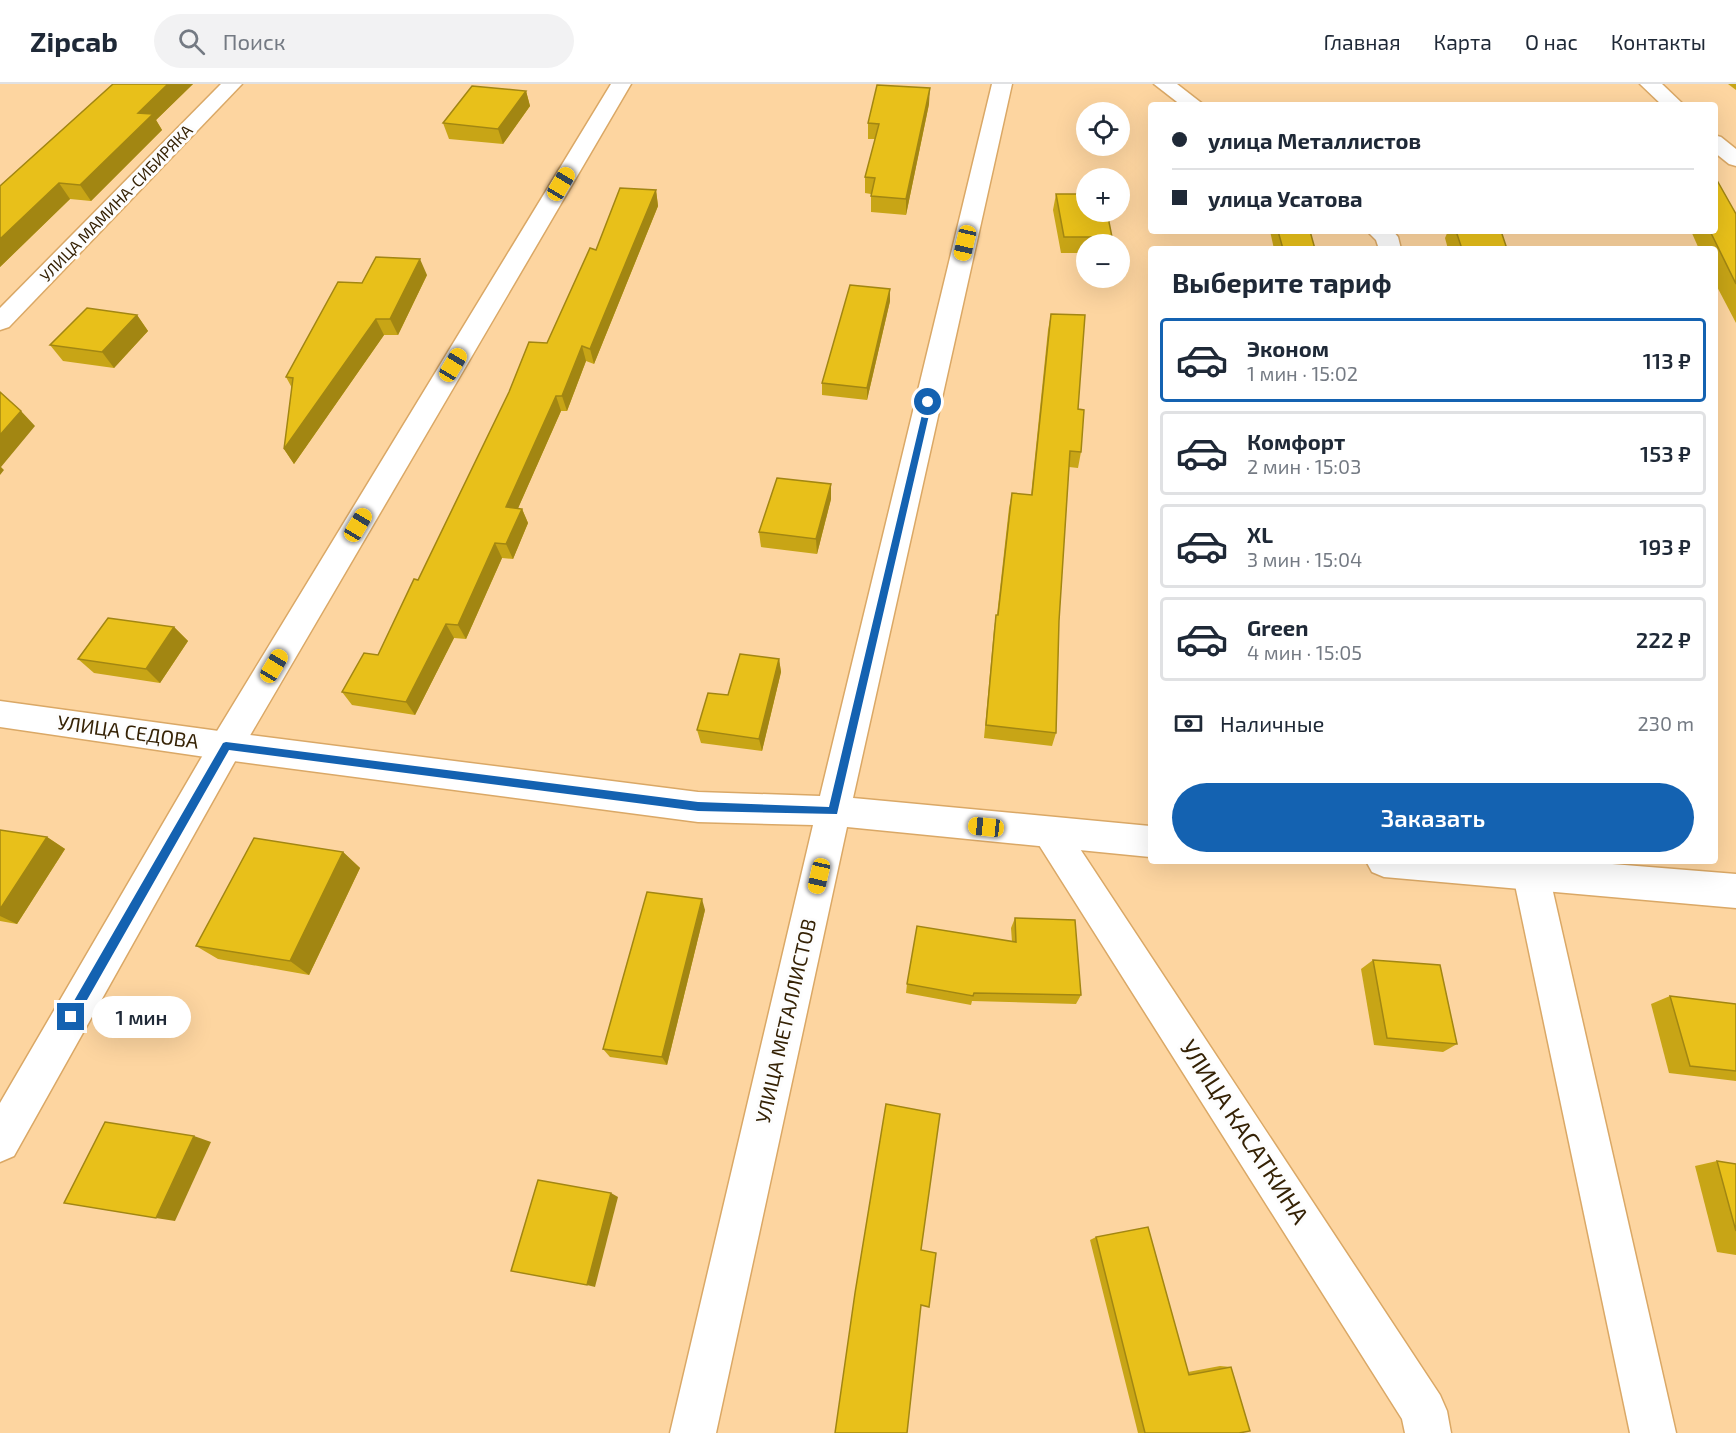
<!DOCTYPE html>
<html lang="ru">
<meta charset="utf-8">
<style>
body{margin:0;font-family:"Exo 2",sans-serif;background:#f2f2f3;color:#1f2937;height:100vh;display:flex;flex-direction:column;font-size:22px;white-space:nowrap}
*{box-sizing:border-box;margin:0}
p{font-size:20px;color:#747a83}
.icon{flex:none;width:33px;height:33px;fill:none;stroke:currentColor;stroke-width:2;stroke-linecap:round;stroke-linejoin:round}
.map{position:relative;flex:1;overflow:hidden}
.side{position:absolute;left:1148px;top:162px;width:570px;height:618px;display:flex;flex-direction:column;background:#fff;border-radius:6px;box-shadow:0 6px 24px #0002}
.side>*{flex:none}
.hud{position:absolute;left:1148px;top:18px;width:570px;height:132px;border-radius:6px;box-shadow:0 6px 24px #0002;display:grid;align-content:center;height:132px;padding:0 24px;background:#fff}
.fabs{position:absolute;left:1076px;top:18px;display:grid;gap:12px}
.fabs a{display:grid;place-items:center;width:54px;height:54px;border-radius:50%;background:#fff;box-shadow:0 6px 24px #0002;font-size:30px}
.end{position:absolute;width:27px;height:27px;margin:-14px;border:8px solid #1462b1;background:#fff;box-shadow:0 0 0 3px #fff}
.from{border-radius:50%}
.bubble{position:absolute;height:42px;border-radius:21px;background:#fff;box-shadow:0 6px 24px #0002;font-size:20px;font-weight:600;line-height:42px;text-align:center}
.car{position:absolute;width:18px;height:36px;margin:-18px -9px;border-radius:8px;box-shadow:0 0 4px 2px #0007;background:linear-gradient(#f5c518 24%,#345 0 40%,#f5c518 0 76%,#345 0 86%,#f5c518 0)}
.hud b{display:flex;align-items:center;gap:21px;height:57px;font-size:22px}
.hud b+b{border-top:2px solid #e0e1e3}
.hud i{width:15px;height:15px;background:#1f2937}
ul{padding:0;list-style:none}
li{display:flex;align-items:center;gap:18px;height:84px;margin:0 12px 9px;padding:0 12px;border:3px solid #e0e1e3;border-radius:6px}
li div{flex:1}
li b{display:block;font-size:22px}
li em{font-style:normal;font-weight:600}
li.on{border-color:#1462b1}
li>.icon{width:54px;height:54px;stroke-width:1.5}
h2{padding:0 24px;font-size:27px;line-height:72px}
.pay{display:flex;align-items:center;gap:15px;height:66px;padding:0 24px;font-size:22px}
.pay p{margin-inline-start:auto}
.primary-button{display:flex;gap:12px;margin-top:auto;padding:12px 24px}
.primary-button a{flex:1;height:69px;border-radius:36px;background:#1462b1;color:#fff;font-size:24px;font-weight:600;line-height:69px;text-align:center}
header{display:flex;align-items:center;gap:36px;box-sizing:border-box;height:84px;padding:0 30px;background:#fff;border-bottom:2px solid #e0e1e3}
header strong{font-size:28px}
nav{display:flex;gap:33px;margin-inline-start:auto;font-size:21px}
.search{width:420px;height:54px;background:#f2f2f3;display:flex;align-items:center;gap:15px;box-sizing:border-box;padding:0 21px;border-radius:33px;color:#747a83;font-size:22px}
.map>svg:first-child{display:block}
.lines{fill:none;stroke-linecap:round;stroke-linejoin:round}
.street-casing{stroke:#daa866;stroke-width:3}
.secondary-casing{stroke:#daa866;stroke-width:3}
.street{fill:#fff;fill-rule:evenodd}
.secondary{fill:#fff;fill-rule:evenodd}
.wall{fill:#c8a516}
.shaded-wall{fill:#a28612}
.building{fill:#e8c01a;stroke:#a28612;stroke-width:1.5}
.route{fill:#1462b1}
.labels{text-anchor:middle;stroke-width:6;stroke-linejoin:round;paint-order:stroke}
.far-street-label{font-size:16px;fill:#352205;stroke:#fdfdfd}
.street-label{font-size:20px;fill:#352205;stroke:#fdfdfd}
.near-street-label{font-size:24px;fill:#352205;stroke:#fdfdfd}
</style>
<header>
<strong>Zipcab</strong>
<div class="search"><svg class="icon" aria-label="search" viewBox="0 0 24 24"><circle cx="10" cy="10" r="6"/><path d="M15 15l6 6"/></svg>Поиск</div>
<nav><a>Главная</a><a>Карта</a><a>О нас</a><a>Контакты</a></nav>
</header>
<div class="map">
<svg width="1736" height="1349" viewBox="0 0 1736 1349">
<rect width="100%" height="100%" fill="#fdd5a0"/>
<g class="lines">
<defs>
<g id="street">
<path d="M221,0H242L9,243L0,246V224Z"/>
<path d="M611,0H631L238,672L14,1072L0,1078V1019L214,652Z"/>
<path d="M1154,0H1177L1204,21H1181Z"/>
<path d="M1640,0H1662L1684,21H1662Z"/>
<path d="M1714,51L1721,53L1736,65V82L1729,80L1714,68Z"/>
<path d="M1367,147H1393L1398,153L1401,165H1379L1376,156Z"/>
<path d="M1051,735L1063,739L1440,1311L1447,1327L1451,1349H1405L1402,1335L1039,761L1034,750L1039,739Z"/>
<path d="M1510,777H1546L1676,1349H1630Z"/>
</g>
<g id="secondary">
<path d="M992,0H1012L853,714L1150,742V773L847,743L716,1349H670L813,741L698,738L226,676L0,643V617L226,648L698,708L820,712Z"/>
<path d="M1366,777H1575L1736,790V824L1384,793L1372,788Z"/>
</g>
</defs>
<!-- street casing -->
<use href="#street" class="street-casing"/>
<!-- secondary casing -->
<use href="#secondary" class="secondary-casing"/>
<!-- street -->
<use href="#street" class="street"/>
<!-- secondary -->
<use href="#secondary" class="secondary"/>
</g>
<!-- wall -->
<g class="wall">
<path d="M113,0H193L156,36L162,46L91,117L70,115L0,183V102Z"/>
<path d="M1728,0H1736V6Z"/>
<path d="M526,7L530,22L503,60L449,55L443,39Z"/>
<path d="M929,20L906,131L871,128V110L865,109V93L875,55H868V39Z"/>
<path d="M656,106L658,122L594,280L586,277L567,327H561L518,424L522,425L528,439L513,475L502,474L466,555L454,554L415,631L352,621L342,608L378,571L547,259L596,166Z"/>
<path d="M1056,110L1112,153L1111,160H1086V169H1061L1053,126Z"/>
<path d="M1736,130V239L1714,197V165H1699L1691,147H1714Z"/>
<path d="M1270,147H1310L1315,165H1274Z"/>
<path d="M1448,147H1501L1507,165H1448L1445,154Z"/>
<path d="M427,191L398,251H384L294,380L284,365L292,304L286,293L362,199Z"/>
<path d="M890,205V217L867,316L822,311V299Z"/>
<path d="M1051,230L1078,325L1081,368L1078,384L1069,383L1059,537L1056,649L1052,662L984,654L994,545L996,531H997L1009,424L1012,409L1031,411L1048,246Z"/>
<path d="M137,231L148,247L114,284L63,277L50,261Z"/>
<path d="M831,415L817,470L761,463L759,448Z"/>
<path d="M174,543L188,557L160,599L94,589L78,575Z"/>
<path d="M779,575L781,588L762,667L701,659L697,646L728,611Z"/>
<path d="M0,746L47,753L65,765L17,840L0,837Z"/>
<path d="M343,768L360,784L309,891L218,875L196,862Z"/>
<path d="M705,826L667,981L610,973L603,965Z"/>
<path d="M1015,834L1081,911L1076,920L972,917L971,921L906,909L907,900L1012,858L1011,844Z"/>
<path d="M1373,876L1457,960L1443,968L1374,961L1361,885Z"/>
<path d="M1670,912L1736,920V997L1669,989L1651,920Z"/>
<path d="M1717,1077L1736,1080V1171L1717,1168L1695,1082Z"/>
<path d="M1096,1153L1188,1288L1220,1282L1231,1283L1239,1349H1138L1090,1156Z"/>
</g>
<!-- shaded-wall -->
<g class="shaded-wall">
<path d="M168,0H193L156,36L162,46L91,117L80,101L138,29Z"/>
<path d="M930,4L929,20L906,131V115Z"/>
<path d="M526,7L530,22L503,60L498,45Z"/>
<path d="M59,99L70,115L0,183V155Z"/>
<path d="M656,106L658,122L594,280L590,265Z"/>
<path d="M420,175L427,191L398,251L390,235Z"/>
<path d="M890,205V217L867,316V304Z"/>
<path d="M137,231L148,247L114,284L102,268Z"/>
<path d="M376,235L384,251L294,380L284,365Z"/>
<path d="M582,262L586,277L567,327L562,312Z"/>
<path d="M556,312L561,327L512,438L506,423Z"/>
<path d="M21,327L35,342L1,383L4,386L0,391V351Z"/>
<path d="M831,400V415L817,470L816,455Z"/>
<path d="M522,425L528,439L513,475L506,460Z"/>
<path d="M495,459L502,474L466,555L458,541Z"/>
<path d="M446,540L454,554L415,631L406,618Z"/>
<path d="M174,543L188,557L160,599L146,585Z"/>
<path d="M779,575L781,588L762,667L759,655Z"/>
<path d="M47,753L65,765L17,840L0,832V825Z"/>
<path d="M343,768L360,784L309,891L290,877Z"/>
<path d="M702,815L705,826L667,981L662,973Z"/>
<path d="M194,1052L211,1058L175,1137L156,1134Z"/>
<path d="M611,1109L618,1113L595,1203L587,1201Z"/>
</g>
<!-- building -->
<g class="building">
<path d="M113,0H168L138,29L153,30L80,101L59,99L0,155V102Z"/>
<path d="M877,1L930,4L906,115L871,112L875,94L865,93L879,40L868,39Z"/>
<path d="M472,2L526,7L498,45L443,39Z"/>
<path d="M1714,91L1736,130V200L1710,147H1714Z"/>
<path d="M620,104L656,106L590,265L582,262L562,312H556L506,423L522,425L506,460L495,459L458,541L446,540L406,618L342,608L364,569L378,571L414,495L418,496L509,308L529,258L547,259L590,164L596,166Z"/>
<path d="M1056,110H1086V128H1107L1112,153H1064Z"/>
<path d="M1278,147H1310L1315,165H1283Z"/>
<path d="M1456,147H1501L1507,165H1462Z"/>
<path d="M376,173L420,175L390,235H376L284,365L293,294L286,293L338,198L362,199Z"/>
<path d="M850,201L890,205L867,304L822,299Z"/>
<path d="M87,224L137,231L102,268L50,261Z"/>
<path d="M1051,230L1085,231L1078,325L1084,326L1081,368L1070,367L1059,537L1056,649L986,641L996,531H998L1012,409L1032,411Z"/>
<path d="M0,308L21,327L0,351Z"/>
<path d="M777,394L831,400L816,455L759,448Z"/>
<path d="M108,534L174,543L146,585L78,575Z"/>
<path d="M740,570L779,575L759,655L697,646L708,609L728,611Z"/>
<path d="M0,746L47,753L0,825Z"/>
<path d="M254,754L343,768L290,877L196,862Z"/>
<path d="M647,808L702,815L662,973L603,965Z"/>
<path d="M1015,834L1075,836L1081,911L974,909L973,912L907,900L917,842L1016,858Z"/>
<path d="M1373,876L1440,881L1457,960L1387,954Z"/>
<path d="M1670,912L1736,920V987L1690,982Z"/>
<path d="M886,1020L940,1030L921,1166L936,1169L929,1223L921,1221L907,1349H835L855,1209Z"/>
<path d="M105,1038L194,1052L156,1134L64,1119Z"/>
<path d="M1717,1077L1736,1080V1147Z"/>
<path d="M538,1096L611,1109L587,1201L511,1187Z"/>
<path d="M1148,1143L1189,1291L1231,1283L1250,1347L1239,1349H1145L1096,1153Z"/>
</g>
<!-- route -->
<path class="route" d="M928,316L932,318L837,730L698,727L229,666L75,937H67V929L223,659L226,658L698,718L829,723L925,318Z"/>
<g class="labels">
<!-- far-street labels -->
<g class="far-street-label">
<text transform="translate(116 119) rotate(-46)" y="6">УЛИЦА МАМИНА-СИБИРЯКА</text>
</g>
<!-- street labels -->
<g class="street-label">
<text transform="translate(128 648) rotate(8)" y="7">УЛИЦА СЕДОВА</text>
<text transform="translate(786 937) rotate(-77)" y="7">УЛИЦА МЕТАЛЛИСТОВ</text>
</g>
<!-- near-street labels -->
<g class="near-street-label">
<text transform="translate(1244 1048) rotate(57)" y="8">УЛИЦА КАСАТКИНА</text>
</g>
</g>
</svg>
<div class="fabs">
<a><svg class="icon" aria-label="locate" viewBox="0 0 24 24"><circle cx="12" cy="12" r="6"/><path d="M12 2v4M12 18v4M2 12h4M18 12h4"/></svg></a>
<a>+</a>
<a>−</a>
</div>
<i class="end from" style="left:928px;top:318px"></i>
<i class="end" style="left:71px;top:933px"></i>
<div class="bubble" style="left:92px;top:912px;width:99px">1 мин</div>
<i class="car" style="left:561px;top:100px;rotate:31deg"></i>
<i class="car" style="left:965px;top:159px;rotate:193deg"></i>
<i class="car" style="left:453px;top:281px;rotate:31deg"></i>
<i class="car" style="left:358px;top:441px;rotate:31deg"></i>
<i class="car" style="left:274px;top:582px;rotate:31deg"></i>
<i class="car" style="left:986px;top:743px;rotate:276deg"></i>
<i class="car" style="left:819px;top:792px;rotate:193deg"></i>
<div class="hud">
<b><i class="from"></i>улица Металлистов</b>
<b><i></i>улица Усатова</b>
</div>
<section class="side">
<h2>Выберите тариф</h2>
<ul>
<li class="on"><svg class="icon" aria-label="car" viewBox="0 0 24 24"><path d="M5 17H2v-5l4-1 3-4h7l3 4 3 1v5h-3M9 17h6M6 11h13"/><circle cx="7" cy="17" r="2"/><circle cx="17" cy="17" r="2"/></svg><div><b>Эконом</b><p>1 мин · 15:02</p></div><em>113 ₽</em></li>
<li><svg class="icon" aria-label="car" viewBox="0 0 24 24"><path d="M5 17H2v-5l4-1 3-4h7l3 4 3 1v5h-3M9 17h6M6 11h13"/><circle cx="7" cy="17" r="2"/><circle cx="17" cy="17" r="2"/></svg><div><b>Комфорт</b><p>2 мин · 15:03</p></div><em>153 ₽</em></li>
<li><svg class="icon" aria-label="car" viewBox="0 0 24 24"><path d="M5 17H2v-5l4-1 3-4h7l3 4 3 1v5h-3M9 17h6M6 11h13"/><circle cx="7" cy="17" r="2"/><circle cx="17" cy="17" r="2"/></svg><div><b>XL</b><p>3 мин · 15:04</p></div><em>193 ₽</em></li>
<li><svg class="icon" aria-label="car" viewBox="0 0 24 24"><path d="M5 17H2v-5l4-1 3-4h7l3 4 3 1v5h-3M9 17h6M6 11h13"/><circle cx="7" cy="17" r="2"/><circle cx="17" cy="17" r="2"/></svg><div><b>Green</b><p>4 мин · 15:05</p></div><em>222 ₽</em></li>
</ul>
<div class="pay"><svg class="icon" aria-label="cash" viewBox="0 0 24 24"><path d="M3 7h18v10H3z"/><circle cx="12" cy="12" r="2"/></svg>Наличные<p>230 m</p></div>
<div class="primary-button"><a>Заказать</a></div>
</section>
</div>
